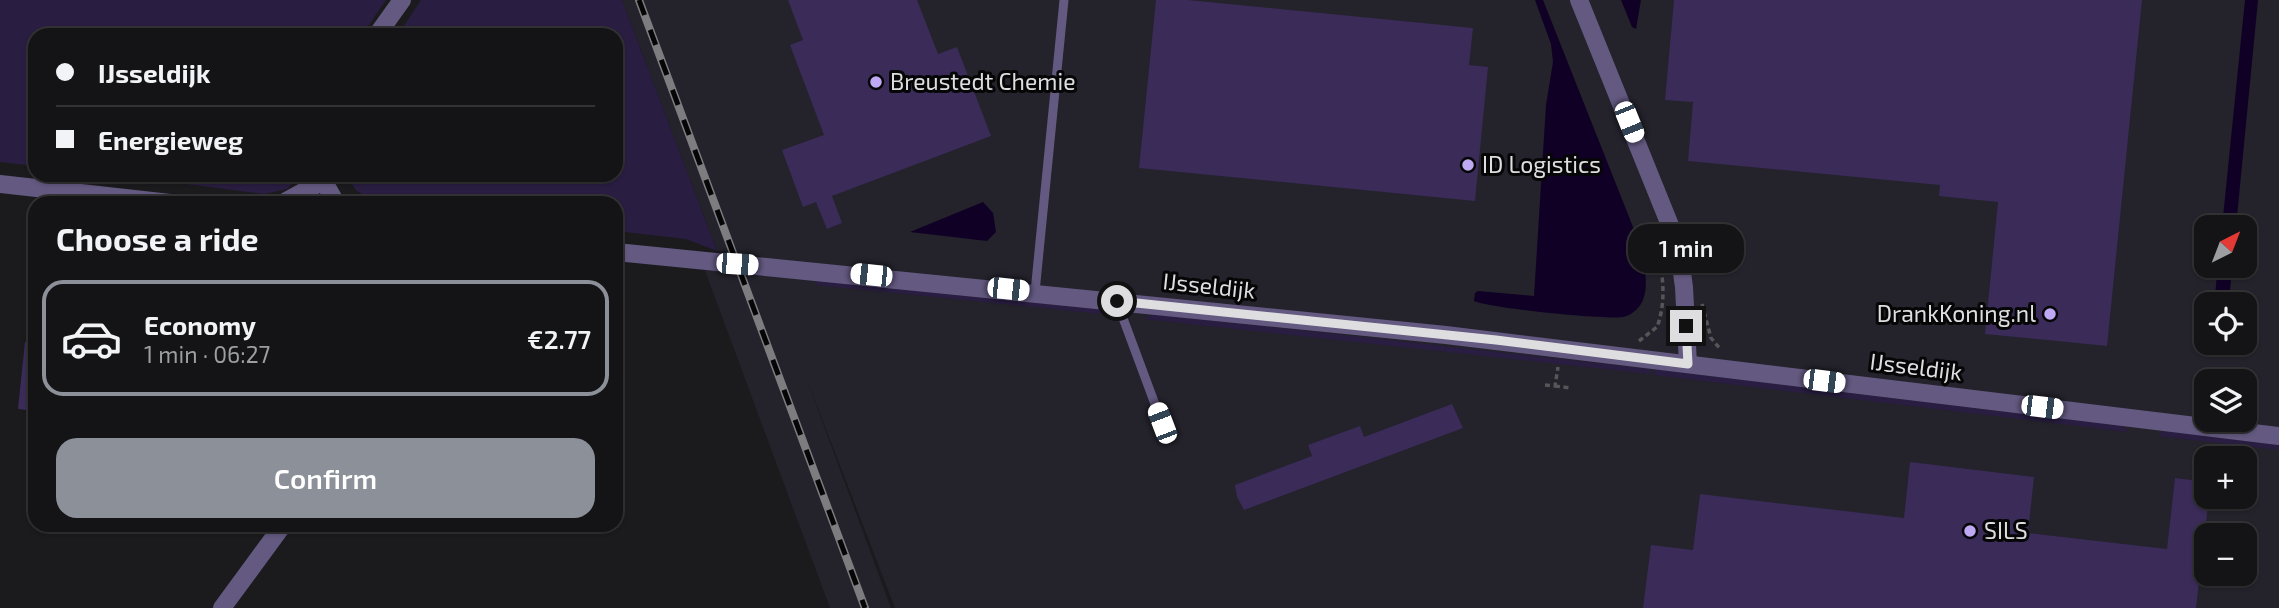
<!DOCTYPE html>
<meta charset="utf-8">
<style>
body{margin:0;font-family:"Exo 2",sans-serif;background:#212123;color:#f1f3f6;height:100vh;display:flex;flex-direction:column;font-size:26px;white-space:nowrap}
*{box-sizing:border-box;margin:0}
p{font-size:23px;color:#9d9ea1}
.icon{flex:none;width:38px;height:38px;fill:none;stroke:currentColor;stroke-width:2;stroke-linecap:round;stroke-linejoin:round}
.map{position:relative;flex:1;overflow:hidden}
.side{position:absolute;left:28px;top:196px;width:595px;height:336px;display:flex;flex-direction:column;background:#141416;border-radius:21px;box-shadow:0 2px 5px #0004,0 0 0 2px #333335}
.side>*{flex:none}
.banner{position:absolute;left:28px;top:28px;width:595px;height:154px;border-radius:21px;box-shadow:0 2px 5px #0004,0 0 0 2px #333335;display:grid;align-content:center;height:154px;padding:0 28px;background:#141416}
.needle{width:46px;rotate:42deg}
.fabs{position:absolute;left:2194px;top:215px;display:grid;gap:14px}
.fabs a{display:grid;place-items:center;width:63px;height:63px;border-radius:14px;background:#141416;box-shadow:0 2px 5px #0004,0 0 0 2px #333335;font-size:35px}
.end{position:absolute;width:32px;height:32px;margin:-16px;border:9px solid #dedee0;background:#111;box-shadow:0 0 0 4px #111}
.from{border-radius:50%}
.bubble{position:absolute;height:49px;border-radius:21px;background:#141416;box-shadow:0 2px 5px #0004,0 0 0 2px #333335;font-size:23px;font-weight:600;line-height:49px;text-align:center}
.car{position:absolute;width:21px;height:42px;margin:-21px -10px;border-radius:9px;box-shadow:0 0 5px 2px #0007;background:linear-gradient(#fff 24%,#345 0 40%,#fff 0 76%,#345 0 86%,#fff 0)}
.banner b{display:flex;align-items:center;gap:24px;height:66px;font-size:26px}
.banner b+b{border-top:2px solid #333335}
.banner i{width:18px;height:18px;background:#f1f3f6}
ul{padding:0;list-style:none}
li{display:flex;align-items:center;gap:21px;height:116px;margin:0 14px 10px;padding:0 14px;border:4px solid transparent;border-radius:21px}
li div{flex:1}
li b{display:block;font-size:26px}
li em{font-style:normal;font-weight:600}
li.on{border-color:#8c9099}
li>.icon{width:63px;height:63px;stroke-width:1.5}
h2{padding:0 28px;font-size:32px;line-height:84px}
.action{display:flex;gap:14px;margin-top:auto;padding:14px 28px}
.action a{flex:1;height:80px;border-radius:21px;background:#8c9099;color:#fff;font-size:28px;font-weight:600;line-height:80px;text-align:center}
.map>svg:first-child{display:block}
.built{fill:#24222b;fill-rule:evenodd}
.green{fill:#291d41}
.water{fill:#100026}
.building{fill:#3a2b59}
.lines{fill:none;stroke-linecap:round;stroke-linejoin:round}
.path{stroke:#565658;stroke-width:3.5;stroke-dasharray:5 3.5;stroke-linecap:butt}
.service{stroke:#645980;stroke-width:9}
.minor{stroke:#645980;stroke-width:18}
.rail-casing{stroke:#7d7d80;stroke-width:8}
.rail{stroke:#060607;stroke-width:5;stroke-dasharray:16;stroke-linecap:butt}
.route{stroke:#dedee0;stroke-width:9}
.poi-dot{fill:#bfa9f4;stroke:#060607;stroke-width:2.5}
.labels{text-anchor:middle;stroke-width:6;stroke-linejoin:round;paint-order:stroke}
.poi-label{font-size:23px;fill:#dedee0;stroke:#060607;text-anchor:start}
.street-label{font-size:23px;fill:#dedee0;stroke:#060607}
</style>
<div class="map">
<svg width="2279" height="608" viewBox="0 0 2279 608">
<rect width="100%" height="100%" fill="#1b1b1e"/>
<!-- built -->
<path class="built" d="M622,0H2279V608H895L807,380L891,608H830L704,268L735,270L729,252L717,251ZM2207,228H2245V266H2207ZM740,255L760,256L766,273L746,271ZM2207,304H2245V343H2207ZM2207,382H2245V420H2207ZM2207,458H2245V497H2207ZM2207,536H2245V574H2207Z"/>
<!-- green -->
<g class="green">
<path d="M0,0H386L362,35H35V166L0,162Z"/>
<path d="M421,0H622L717,251L686,239L616,231V203H375L356,190L346,175H616V35H398Z"/>
<path d="M116,175H300L287,189L264,194Z"/>
<path d="M817,279L1100,309L1111,315L816,285Z"/>
<path d="M1154,314L1651,369L1650,374L1144,319Z"/>
<path d="M1655,369L2123,426L2128,432L1654,375Z"/>
<path d="M2164,430L2279,444V450L2158,436Z"/>
</g>
<!-- water -->
<g class="water">
<path d="M1535,0H1543L1635,232C1641,252 1655,291 1637,309C1633,313 1628,316 1623,317C1606,320 1489,308 1474,301L1475,293L1478,291L1534,296L1546,105L1553,62L1551,44Z"/>
<path d="M1621,0H1641L1636,29L1632,27Z"/>
<path d="M2245,0H2258L2236,227H2222Z"/>
<path d="M983,202L993,213L996,232L987,241L910,232Z"/>
<path d="M2218,266H2232L2229,304H2214Z"/>
</g>
<!-- building -->
<g class="building">
<path d="M788,0H917L938,54L957,47L991,136L832,196L842,223L827,229L816,202L803,207L782,150L824,135L790,45L803,40Z"/>
<path d="M1156,0H1188L1473,28L1469,65L1488,67L1475,201L1139,168Z"/>
<path d="M1674,0H2142L2107,346L1985,334L1998,202L1939,196L1940,185L1688,161L1693,102L1665,100Z"/>
<path d="M25,342L35,343V411L18,409Z"/>
<path d="M1452,404L1463,428L1244,510L1237,497L1235,485L1312,456L1308,445L1360,426L1364,437Z"/>
<path d="M1910,462L2034,477L2028,533L2167,549L2175,478L2207,482L2209,497L2196,608H1643L1651,545L1693,550L1700,494L1904,518Z"/>
</g>
<g class="lines">
<!-- path -->
<g class="path">
<path d="M1702,304L1711,338L1721,350"/>
<path d="M1639,341L1657,327C1669,295 1661,259 1650,227"/>
<path d="M1545,385L1555,386L1558,367"/>
<path d="M1555,386L1571,388"/>
</g>
<!-- service -->
<g class="service">
<path d="M1035,292L1064,0"/>
<path d="M1117,302L1162,423"/>
</g>
<!-- minor -->
<g class="minor">
<path d="M1579,0L1678,245L1684,287L1688,364"/>
<path d="M377,35L402,0"/>
<path d="M320,175L336,203"/>
<path d="M0,184L170,203"/>
<path d="M283,203L321,182"/>
<path d="M616,252L1446,335L2279,436"/>
<path d="M222,608L283,525"/>
</g>
<defs>
<path id="rail" d="M639,0L865,608"/>
</defs>
<!-- rail casing -->
<use href="#rail" class="rail-casing"/>
<!-- rail -->
<use href="#rail" class="rail"/>
</g>
<g class="lines">
<!-- route -->
<path class="route" d="M1117,301L1496,340L1688,364L1686,326"/>
</g>
<!-- markers -->
<g class="poi-dot">
<circle cx="876" cy="82" r="7"/>
<circle cx="1468" cy="165" r="7"/>
<circle cx="2050" cy="314" r="7"/>
<circle cx="1970" cy="531" r="7"/>
</g>
<g class="labels">
<!-- poi labels -->
<g class="poi-label">
<text x="890" y="90">Breustedt Chemie</text>
<text x="1482" y="173">ID Logistics</text>
<text x="2036" y="322" text-anchor="end">DrankKoning.nl</text>
<text x="1984" y="539">SILS</text>
</g>
<!-- street labels -->
<g class="street-label">
<text transform="translate(1209 286) rotate(6)" y="8">IJsseldijk</text>
<text transform="translate(1916 367) rotate(7)" y="8">IJsseldijk</text>
</g>
</g>
</svg>
<div class="fabs">
<a><svg class="needle" viewBox="-14 -14 28 28"><path d="M0-13l5 13h-10z" fill="#e53935"/><path d="M0 13l5-13h-10z" fill="#9d9ea1"/></svg></a>
<a><svg class="icon" aria-label="locate" viewBox="0 0 24 24"><circle cx="12" cy="12" r="6"/><path d="M12 2v4M12 18v4M2 12h4M18 12h4"/></svg></a>
<a><svg class="icon" aria-label="layers" viewBox="0 0 24 24"><path d="M12 4l9 5-9 5-9-5zM3 14l9 5 9-5"/></svg></a>
<a>+</a>
<a>−</a>
</div>
<i class="end from" style="left:1117px;top:301px"></i>
<i class="end" style="left:1686px;top:326px"></i>
<div class="bubble" style="left:1628px;top:224px;width:116px">1 min</div>
<i class="car" style="left:1629px;top:122px;rotate:158deg"></i>
<i class="car" style="left:737px;top:264px;rotate:94deg"></i>
<i class="car" style="left:871px;top:275px;rotate:276deg"></i>
<i class="car" style="left:1008px;top:289px;rotate:96deg"></i>
<i class="car" style="left:1824px;top:381px;rotate:97deg"></i>
<i class="car" style="left:2042px;top:407px;rotate:97deg"></i>
<i class="car" style="left:1162px;top:423px;rotate:339deg"></i>
<div class="banner">
<b><i class="from"></i>IJsseldijk</b>
<b><i></i>Energieweg</b>
</div>
<section class="side">
<h2>Choose a ride</h2>
<ul>
<li class="on"><svg class="icon" aria-label="car" viewBox="0 0 24 24"><path d="M5 17H2v-5l4-1 3-4h7l3 4 3 1v5h-3M9 17h6M6 11h13"/><circle cx="7" cy="17" r="2"/><circle cx="17" cy="17" r="2"/></svg><div><b>Economy</b><p>1 min · 06:27</p></div><em>€2.77</em></li>
</ul>
<div class="action"><a>Confirm</a></div>
</section>
</div>
